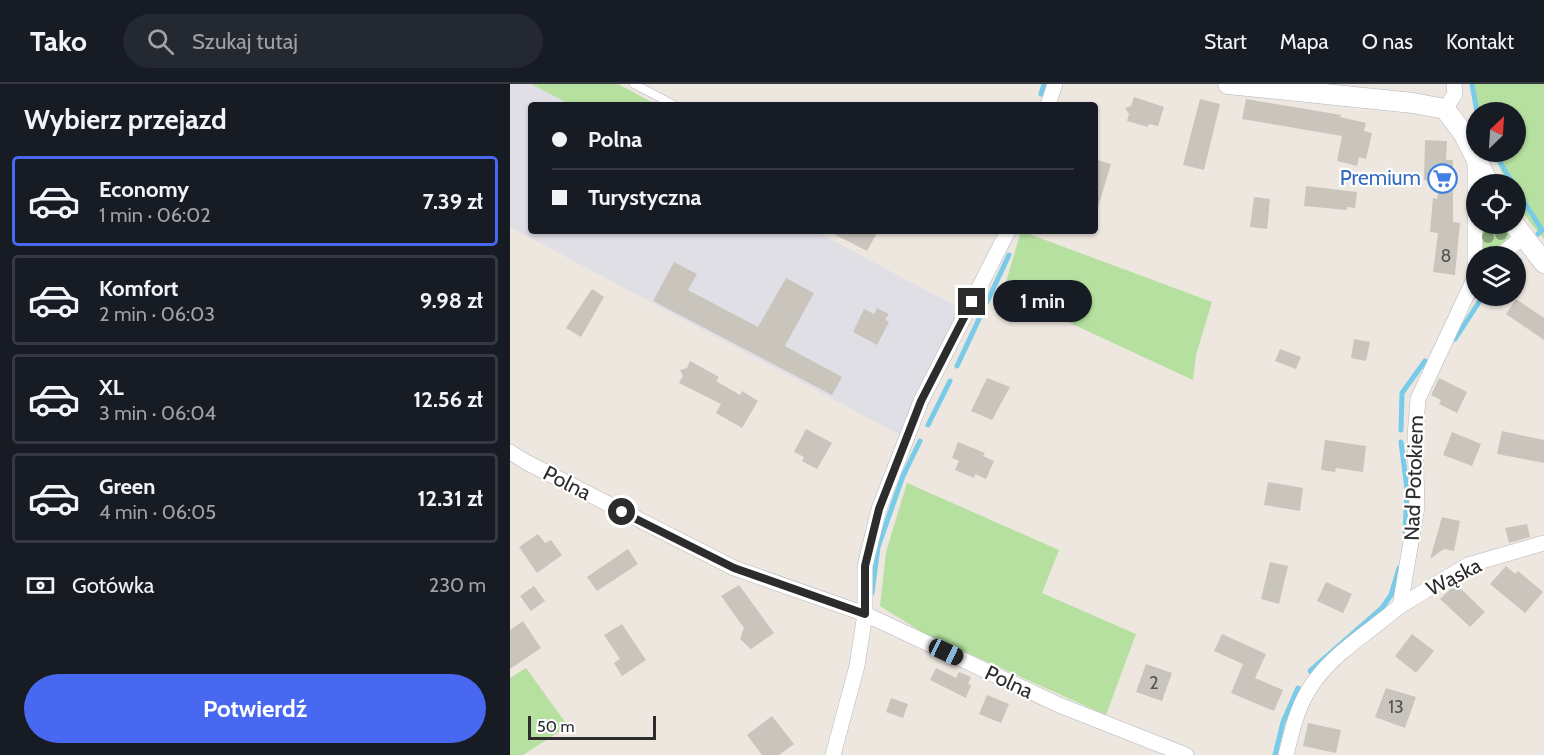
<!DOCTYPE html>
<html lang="pl">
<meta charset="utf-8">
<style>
body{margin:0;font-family:Cabin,sans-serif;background:#242831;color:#f1f3f6;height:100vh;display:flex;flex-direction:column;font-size:22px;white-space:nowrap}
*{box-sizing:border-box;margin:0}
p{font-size:20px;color:#9ea1a6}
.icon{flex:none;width:33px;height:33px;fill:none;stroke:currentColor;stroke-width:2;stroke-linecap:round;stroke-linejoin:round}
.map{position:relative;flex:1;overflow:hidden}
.details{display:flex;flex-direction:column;background:#171b24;width:510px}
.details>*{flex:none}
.hud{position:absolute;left:18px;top:18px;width:570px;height:132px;border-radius:6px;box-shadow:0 2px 4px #0004;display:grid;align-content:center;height:132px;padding:0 24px;background:#171b24}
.needle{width:39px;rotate:25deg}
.buttons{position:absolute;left:956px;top:18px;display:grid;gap:12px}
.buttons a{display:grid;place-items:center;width:60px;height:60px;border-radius:50%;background:#171b24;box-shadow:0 2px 4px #0004;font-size:30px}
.scale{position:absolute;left:18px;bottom:15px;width:128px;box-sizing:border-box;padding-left:6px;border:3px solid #2c2c2c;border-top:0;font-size:16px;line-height:21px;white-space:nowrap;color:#2c2c2c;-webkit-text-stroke:4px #fff;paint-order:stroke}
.end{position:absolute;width:27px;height:27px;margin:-14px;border:8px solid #2c2c2c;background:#fff;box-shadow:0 0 0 3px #fff}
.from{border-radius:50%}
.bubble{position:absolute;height:42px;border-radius:21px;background:#171b24;box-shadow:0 2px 4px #0004;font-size:20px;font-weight:700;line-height:42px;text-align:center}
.car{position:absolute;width:18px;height:36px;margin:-18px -9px;border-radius:8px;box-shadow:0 0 4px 2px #0007;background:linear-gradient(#222 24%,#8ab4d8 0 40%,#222 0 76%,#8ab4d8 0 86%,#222 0)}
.hud b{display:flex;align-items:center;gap:21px;height:57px;font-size:22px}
.hud b+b{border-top:2px solid #363941}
.hud i{width:15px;height:15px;background:#f1f3f6}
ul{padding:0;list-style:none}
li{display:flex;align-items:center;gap:18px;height:90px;margin:0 12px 9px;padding:0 12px;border:3px solid #363941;border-radius:6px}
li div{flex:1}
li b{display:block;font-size:22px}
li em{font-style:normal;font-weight:700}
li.active{border-color:#4868f1}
li>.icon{width:54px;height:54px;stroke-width:1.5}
h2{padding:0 24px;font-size:27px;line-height:72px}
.pay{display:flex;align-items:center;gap:15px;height:66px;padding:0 24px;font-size:22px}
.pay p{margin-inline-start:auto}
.cta{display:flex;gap:12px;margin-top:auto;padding:12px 24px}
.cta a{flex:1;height:69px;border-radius:36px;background:#4868f1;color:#fff;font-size:24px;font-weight:700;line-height:69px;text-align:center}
header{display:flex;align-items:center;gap:36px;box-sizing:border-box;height:84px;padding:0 30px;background:#171b24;border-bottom:2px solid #363941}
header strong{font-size:28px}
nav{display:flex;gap:33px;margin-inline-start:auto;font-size:21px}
.search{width:420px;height:54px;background:#242831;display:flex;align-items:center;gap:15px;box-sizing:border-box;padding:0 21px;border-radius:33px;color:#9ea1a6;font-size:22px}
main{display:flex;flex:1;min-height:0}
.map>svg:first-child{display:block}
.industrial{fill:#e1dfe6}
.green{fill:#b5e09f}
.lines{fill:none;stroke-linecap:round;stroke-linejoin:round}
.stream{stroke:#78cbe9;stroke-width:5}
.building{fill:#c9c5bd}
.service-casing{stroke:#b2b5bf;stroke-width:9}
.minor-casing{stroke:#b2b5bf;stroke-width:16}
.tertiary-casing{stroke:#b2b5bf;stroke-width:21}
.service{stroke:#fff;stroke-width:8}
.minor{stroke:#fff;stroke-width:15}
.tertiary{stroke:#fff;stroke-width:20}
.tree{fill:#83a175}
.route{stroke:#2c2c2c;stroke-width:8}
.labels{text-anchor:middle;stroke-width:4.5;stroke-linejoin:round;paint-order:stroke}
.number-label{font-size:18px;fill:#535250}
.shop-label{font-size:21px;fill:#366cbe;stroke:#fff;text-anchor:end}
.street-label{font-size:21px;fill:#2c2c2c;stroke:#fff}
</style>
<header>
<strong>Tako</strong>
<div class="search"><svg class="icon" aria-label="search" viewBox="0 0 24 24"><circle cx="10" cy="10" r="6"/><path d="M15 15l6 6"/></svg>Szukaj tutaj</div>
<nav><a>Start</a><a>Mapa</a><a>O nas</a><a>Kontakt</a></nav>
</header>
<main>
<section class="details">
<h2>Wybierz przejazd</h2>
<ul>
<li class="active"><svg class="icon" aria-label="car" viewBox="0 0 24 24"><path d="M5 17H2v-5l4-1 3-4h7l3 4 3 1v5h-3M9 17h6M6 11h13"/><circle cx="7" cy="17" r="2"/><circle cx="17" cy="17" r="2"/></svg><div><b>Economy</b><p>1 min · 06:02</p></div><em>7.39 zł</em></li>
<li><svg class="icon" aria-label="car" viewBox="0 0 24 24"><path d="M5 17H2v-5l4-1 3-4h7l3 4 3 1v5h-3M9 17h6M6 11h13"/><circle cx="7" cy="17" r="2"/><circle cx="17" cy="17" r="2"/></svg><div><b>Komfort</b><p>2 min · 06:03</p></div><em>9.98 zł</em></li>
<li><svg class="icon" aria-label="car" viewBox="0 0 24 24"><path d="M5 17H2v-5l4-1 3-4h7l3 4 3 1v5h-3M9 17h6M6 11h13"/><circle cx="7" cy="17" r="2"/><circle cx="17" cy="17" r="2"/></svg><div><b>XL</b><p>3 min · 06:04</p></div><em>12.56 zł</em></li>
<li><svg class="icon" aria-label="car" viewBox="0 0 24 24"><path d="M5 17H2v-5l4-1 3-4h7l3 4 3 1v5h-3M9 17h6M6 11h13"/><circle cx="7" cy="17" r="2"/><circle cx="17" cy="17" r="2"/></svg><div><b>Green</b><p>4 min · 06:05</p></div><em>12.31 zł</em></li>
</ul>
<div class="pay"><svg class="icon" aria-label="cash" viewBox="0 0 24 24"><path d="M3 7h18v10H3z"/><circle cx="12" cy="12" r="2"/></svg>Gotówka<p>230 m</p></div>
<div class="cta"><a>Potwierdź</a></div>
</section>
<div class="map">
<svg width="1034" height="671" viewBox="0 0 1034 671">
<rect width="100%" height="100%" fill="#ede7df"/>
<!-- industrial -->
<path class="industrial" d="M0,0H21L61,21H21V147H305L453,226L392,352L0,143Z"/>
<!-- green -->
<g class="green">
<path d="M21,0H108L147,21H61Z"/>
<path d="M961,0H1034V155C1020,138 1005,124 1005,100H998L982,68H1005V28H970Z"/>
<path d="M969,140H994L1000,148C999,159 984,171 973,170L970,168Z"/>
<path d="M511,147L702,218L686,271L683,296L493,208Z"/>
<path d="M397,399L549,466L532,509L626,550L596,631L415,550L370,522L376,468Z"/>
<path d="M16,584L58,642L13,671H0V594Z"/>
</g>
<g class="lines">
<!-- stream -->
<g class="stream">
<path d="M962,0L967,28"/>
<path d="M531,10L534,0"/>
<path d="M984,68L1003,100"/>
<path d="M1005,104L1032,146L1028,150"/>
<path d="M1005,181L1010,177"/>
<path d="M945,255L973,212"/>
<path d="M447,282L499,171"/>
<path d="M418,341L440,297"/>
<path d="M891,346L892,309L915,277"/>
<path d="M891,358L897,405L895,448"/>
<path d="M362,509L368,463L393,392L410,357"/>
<path d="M800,587L872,524L881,511L889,484"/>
<path d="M765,671L773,638L788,604"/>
</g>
</g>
<!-- building -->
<g class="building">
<path d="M624,13L654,23L648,42L639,40L638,43L617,37L619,30L615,24L621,22Z"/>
<path d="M690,15L710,20L694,86L673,81Z"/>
<path d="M736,15L831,31L830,33L856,39L854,47L862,49L856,75L849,73L847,82L827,77L832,52L732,35Z"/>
<path d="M915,56L937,57L936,76H943V138L950,139L945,191L923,188L928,149L920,148L923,114L927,115L930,99L914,96Z"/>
<path d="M585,75L601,80L588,123H585Z"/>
<path d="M796,102L847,108L845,124L837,123V126L794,122Z"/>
<path d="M744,113L760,115L757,145L740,143Z"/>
<path d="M318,147H368L357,167Z"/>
<path d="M164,178L187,190L178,206L248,243L276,194L304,209L275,262L332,293L322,311L143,217Z"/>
<path d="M82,205L94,213L71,253L56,244Z"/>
<path d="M1006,215L1034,234V256L996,230Z"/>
<path d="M367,224L379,230L375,236L379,238L367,261L343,248L354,225L364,230Z"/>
<path d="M844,255L860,258L856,277L841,274Z"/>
<path d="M770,265L791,273L786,285L765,277Z"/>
<path d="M180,277L209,293L206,297L230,311L232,307L248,317L232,344L206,329L211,320L169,299L173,292L170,286L177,284Z"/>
<path d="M477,294L500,303L482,336L461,327Z"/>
<path d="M929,294L957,308L947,329L929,320L931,316L921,311Z"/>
<path d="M296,345L322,359L307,385L292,377L294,373L284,368Z"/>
<path d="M992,347L1034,356V379L987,370Z"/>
<path d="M942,348L971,360L962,382L933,371Z"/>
<path d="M815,356L856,362L853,388L826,384L825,388L811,386Z"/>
<path d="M448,358L475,369L473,372L484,377L476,395L465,390L464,394L445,386L449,377L442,374Z"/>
<path d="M758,398L793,404L790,427L754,421Z"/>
<path d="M932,433L950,437L944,467L934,465L920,475Z"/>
<path d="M1017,440L1020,453L999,459L995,444Z"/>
<path d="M28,450L35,459L41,456L52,471L27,489L9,463Z"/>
<path d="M118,465L128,480L87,507L77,493Z"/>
<path d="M760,478L778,482L769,520L751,515Z"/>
<path d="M996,482L1005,490L1008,487L1033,508L1015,529L980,500Z"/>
<path d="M816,498L842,510L833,529L807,517Z"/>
<path d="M946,500L975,528L960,543L930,515Z"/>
<path d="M229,501L264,549L241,565L230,555L234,544L211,512Z"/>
<path d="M24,502L35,517L21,527L10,512Z"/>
<path d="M13,537L31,564L0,585V546Z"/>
<path d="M112,540L136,576L112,592L104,579L110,575L94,551Z"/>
<path d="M712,550L756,570L745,594L773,606L764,627L721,609L733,580L704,567Z"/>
<path d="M902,550L924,567L906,589L885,572Z"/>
<path d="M636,580L662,589L652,617L626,608Z"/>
<path d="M426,584L446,594L449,588L461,593L458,600L461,601L456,614L420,596Z"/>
<path d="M876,604L906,613L895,644L865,633Z"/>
<path d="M477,611L499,620L491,639L469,630Z"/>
<path d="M381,614L398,620L393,634L376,628Z"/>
<path d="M262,632L284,660L269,671H252L237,651Z"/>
<path d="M798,639L831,646L826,669L793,662Z"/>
</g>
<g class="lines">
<defs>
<path id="service" d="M124,0L164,21"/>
<g id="minor">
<path d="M538,21L545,0"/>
<path d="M935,25L945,10L944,0"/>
<path d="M989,172L1013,153"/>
<path d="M965,192V77"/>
<path d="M0,368L16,378L224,484L355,530L549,621L676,671"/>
<path d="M890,522L958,481L1034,459"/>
<path d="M323,671L347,582L355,530V482L369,425L411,317L498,147"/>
<path d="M776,671C782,646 788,619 804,598C825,568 862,546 890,522L907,423L905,353L908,315L966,191"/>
</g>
<g id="tertiary">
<path d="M718,0L903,19L935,25L953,49L979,100"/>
<path d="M1004,140L1034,179"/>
</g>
</defs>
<!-- service casing -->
<use href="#service" class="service-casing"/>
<!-- minor casing -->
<use href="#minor" class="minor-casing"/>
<!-- tertiary casing -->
<use href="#tertiary" class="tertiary-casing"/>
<!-- service -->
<use href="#service" class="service"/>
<!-- minor -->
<use href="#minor" class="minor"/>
<!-- tertiary -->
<use href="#tertiary" class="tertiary"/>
</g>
<!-- trees -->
<g class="tree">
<circle cx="991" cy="150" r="6"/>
<circle cx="978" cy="153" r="6"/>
</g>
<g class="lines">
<!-- route -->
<path class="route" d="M112,428L224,484L355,530V482L369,425L411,317L462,218"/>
</g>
<!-- icons -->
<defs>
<symbol id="supermarket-ring" viewBox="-11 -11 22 22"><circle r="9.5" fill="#fff" stroke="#3f7fe0" stroke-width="1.5"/><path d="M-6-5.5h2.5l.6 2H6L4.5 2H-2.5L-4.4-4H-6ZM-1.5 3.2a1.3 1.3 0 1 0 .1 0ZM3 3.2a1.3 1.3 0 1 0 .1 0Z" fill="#3f7fe0"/></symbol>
</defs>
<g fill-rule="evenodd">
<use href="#supermarket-ring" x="916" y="78" width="33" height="33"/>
</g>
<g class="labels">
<!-- number labels -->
<g class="number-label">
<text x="936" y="178">8</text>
<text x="644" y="605">2</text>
<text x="886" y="629">13</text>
</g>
<!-- shop labels -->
<g class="shop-label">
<text x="911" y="101">Premium</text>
</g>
<!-- street labels -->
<g class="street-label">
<text transform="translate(904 394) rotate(-88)" y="7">Nad Potokiem</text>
<text transform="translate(57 399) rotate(27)" y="7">Polna</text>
<text transform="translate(944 493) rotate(-27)" y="7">Wąska</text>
<text transform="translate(499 598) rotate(25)" y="7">Polna</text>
</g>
</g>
</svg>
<div class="buttons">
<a><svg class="needle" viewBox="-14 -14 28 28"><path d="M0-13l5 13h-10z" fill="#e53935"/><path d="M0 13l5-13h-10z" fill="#9ea1a6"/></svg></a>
<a><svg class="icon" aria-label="locate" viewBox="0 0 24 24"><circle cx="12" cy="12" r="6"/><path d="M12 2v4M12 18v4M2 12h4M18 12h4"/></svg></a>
<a><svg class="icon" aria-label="layers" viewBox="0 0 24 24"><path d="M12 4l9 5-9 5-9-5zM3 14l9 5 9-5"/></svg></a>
</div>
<div class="scale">50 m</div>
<i class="end from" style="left:112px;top:428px"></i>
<i class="end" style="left:462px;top:218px"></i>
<div class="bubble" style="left:483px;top:196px;width:99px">1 min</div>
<i class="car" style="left:436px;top:568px;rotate:115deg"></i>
<div class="hud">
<b><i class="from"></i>Polna</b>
<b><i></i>Turystyczna</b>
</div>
</div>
</main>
